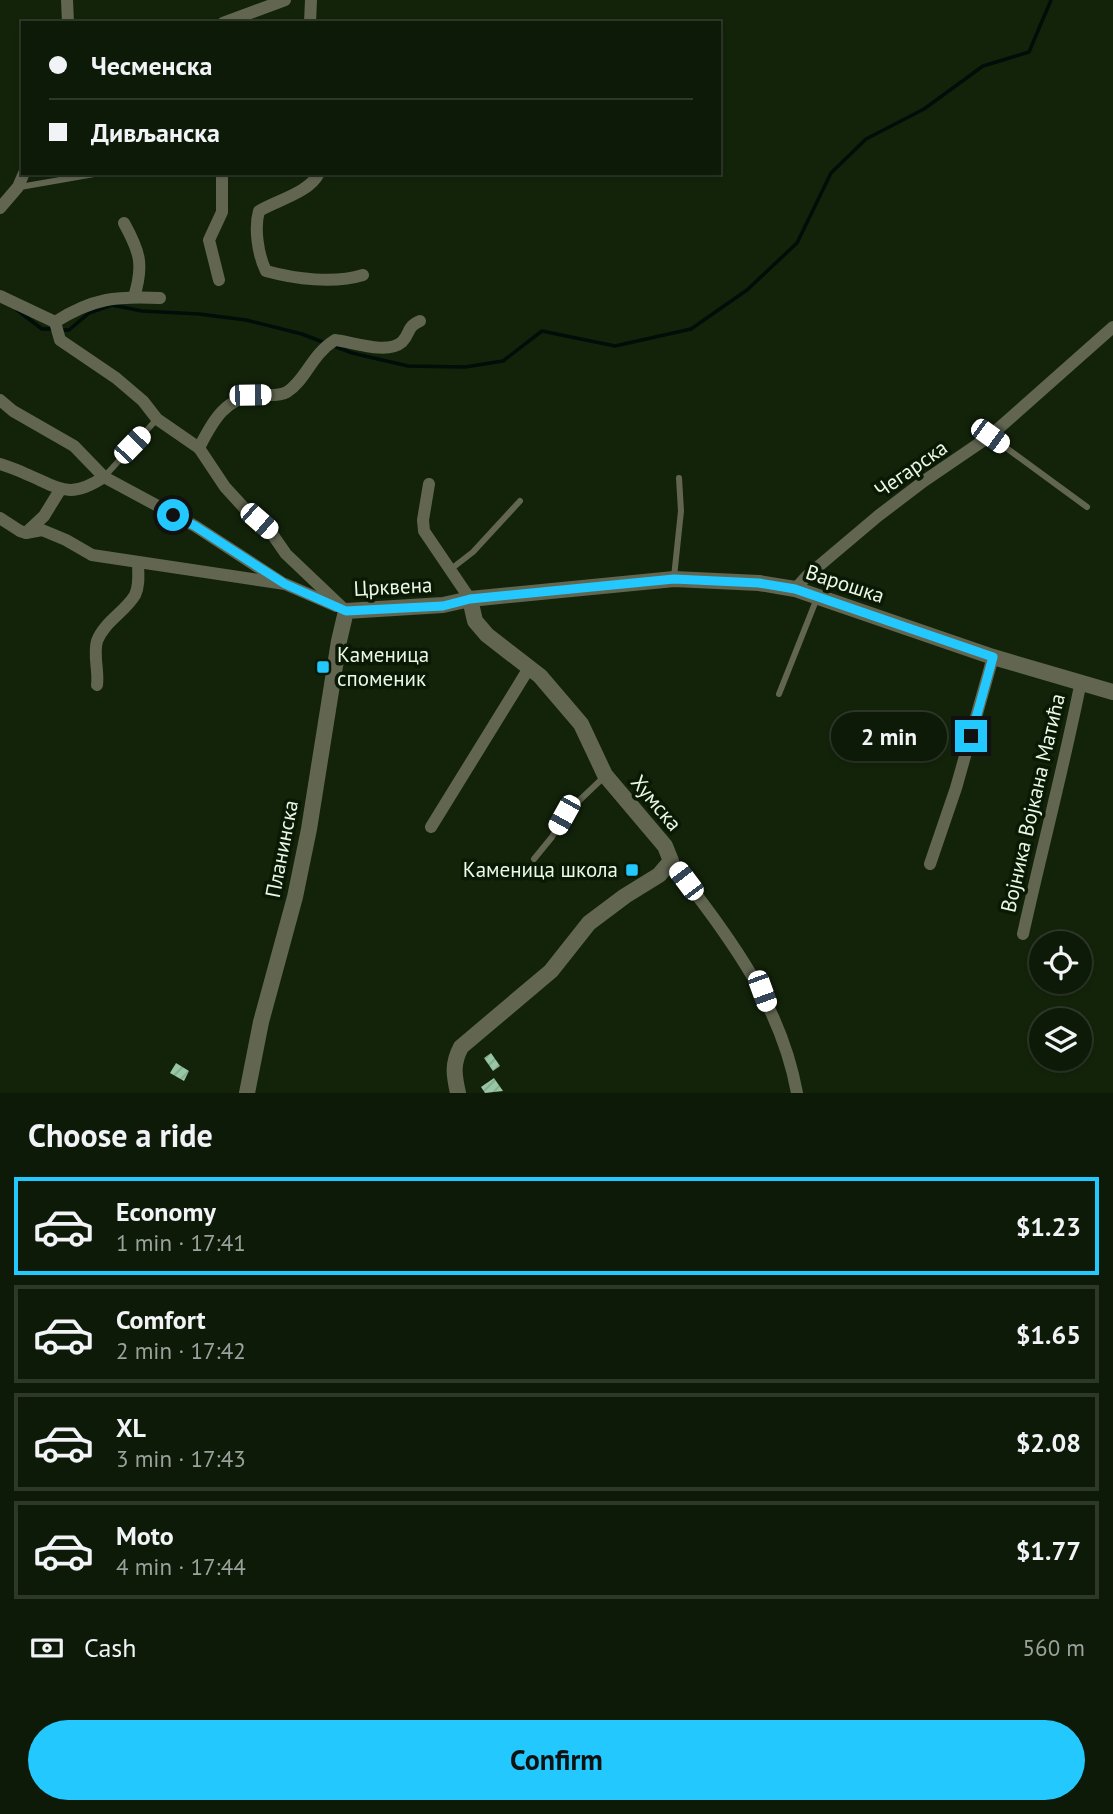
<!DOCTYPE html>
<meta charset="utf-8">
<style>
body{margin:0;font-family:"PT Sans",sans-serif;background:#1c2716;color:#f1f3f6;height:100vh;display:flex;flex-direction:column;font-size:26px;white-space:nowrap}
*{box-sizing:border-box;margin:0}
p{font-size:23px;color:#9ba19c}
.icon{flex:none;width:38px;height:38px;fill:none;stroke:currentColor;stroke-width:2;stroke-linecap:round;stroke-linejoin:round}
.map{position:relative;height:1093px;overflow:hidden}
.details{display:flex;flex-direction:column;background:#0e1a08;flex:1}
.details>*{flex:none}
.guide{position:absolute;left:21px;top:21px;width:700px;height:154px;border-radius:0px;box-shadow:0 2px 5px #0004,0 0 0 2px #2e3829;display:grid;align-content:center;height:154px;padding:0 28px;background:#0e1a08}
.controls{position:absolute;left:1029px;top:931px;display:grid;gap:14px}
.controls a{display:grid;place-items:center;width:63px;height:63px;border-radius:50%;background:#0e1a08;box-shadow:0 2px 5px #0004,0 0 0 2px #2e3829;font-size:35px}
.end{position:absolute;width:32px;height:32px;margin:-16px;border:9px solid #23c9fe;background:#111;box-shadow:0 0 0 4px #111}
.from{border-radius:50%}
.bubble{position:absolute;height:49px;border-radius:24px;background:#0e1a08;box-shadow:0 2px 5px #0004,0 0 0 2px #2e3829;font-size:23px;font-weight:700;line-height:49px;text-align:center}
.car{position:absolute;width:21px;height:42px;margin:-21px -10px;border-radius:9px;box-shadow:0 0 5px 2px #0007;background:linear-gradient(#fff 24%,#345 0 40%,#fff 0 76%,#345 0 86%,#fff 0)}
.guide b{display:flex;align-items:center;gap:24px;height:66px;font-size:26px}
.guide b+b{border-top:2px solid #2e3829}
.guide i{width:18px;height:18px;background:#f1f3f6}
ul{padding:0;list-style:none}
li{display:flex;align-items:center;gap:21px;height:98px;margin:0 14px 10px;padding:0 14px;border:4px solid #2e3829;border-radius:0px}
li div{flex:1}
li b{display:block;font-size:26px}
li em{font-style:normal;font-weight:700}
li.selected{border-color:#23c9fe}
li>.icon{width:63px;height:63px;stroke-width:1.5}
h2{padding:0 28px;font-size:32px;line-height:84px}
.pay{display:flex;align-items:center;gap:18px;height:77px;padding:0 28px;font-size:26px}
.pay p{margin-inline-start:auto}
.cta{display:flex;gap:14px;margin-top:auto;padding:14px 28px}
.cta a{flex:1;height:80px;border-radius:42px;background:#23c9fe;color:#111;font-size:28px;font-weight:700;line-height:80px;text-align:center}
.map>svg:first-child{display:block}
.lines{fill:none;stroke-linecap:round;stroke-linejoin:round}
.stream{stroke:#000d08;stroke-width:3.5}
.building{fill:url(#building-hatch)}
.service{stroke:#626651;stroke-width:6}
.minor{stroke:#626651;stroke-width:12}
.tertiary{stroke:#626651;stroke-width:16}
.route{stroke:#23c9fe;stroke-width:9}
.poi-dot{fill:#23c9fe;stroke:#0a1903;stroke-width:2.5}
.labels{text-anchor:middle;stroke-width:7;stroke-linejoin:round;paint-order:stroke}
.street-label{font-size:21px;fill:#ecf7e7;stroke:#0a1903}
.poi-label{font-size:21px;fill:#ecf7e7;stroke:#0a1903;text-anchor:start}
</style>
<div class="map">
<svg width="1113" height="1093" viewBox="0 0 1113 1093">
<defs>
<pattern id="building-hatch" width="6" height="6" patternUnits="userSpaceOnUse" patternTransform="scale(1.75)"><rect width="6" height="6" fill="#97c7a5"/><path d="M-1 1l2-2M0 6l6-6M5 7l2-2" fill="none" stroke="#83a88d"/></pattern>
</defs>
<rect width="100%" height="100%" fill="#13230a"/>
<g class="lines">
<!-- stream -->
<g class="stream">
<path d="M17,310L42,329H52"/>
<path d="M62,330H69L89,313L112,305L142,311L199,314L246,320L302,334L325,343"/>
<path d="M334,346L352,353L408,366L465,367L503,361L542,331L615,346L691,329L747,290L797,243L831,173L866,139L924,109L983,66L1029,52L1051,0"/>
</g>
</g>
<!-- building -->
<g class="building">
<path d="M491,1053L500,1066L493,1071L484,1058Z"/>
<path d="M176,1063L189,1071L184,1081L170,1073Z"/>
<path d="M494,1078L503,1091L485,1093L481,1087Z"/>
</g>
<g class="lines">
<!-- service -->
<g class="service">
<path d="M20,187L100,173"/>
<path d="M990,436L1087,507"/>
<path d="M104,477L157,419"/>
<path d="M451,569L473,552L520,501"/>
<path d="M674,577L681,511L679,478"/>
<path d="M779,694L817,598"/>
<path d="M534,859L552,837L564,815L604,777"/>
</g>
<!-- minor -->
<g class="minor">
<path d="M67,0L68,23"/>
<path d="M223,23L285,0"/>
<path d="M310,23L311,0"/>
<path d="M319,173C309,193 277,200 259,211C254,228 258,255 266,271C295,279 334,284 363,275"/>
<path d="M0,208L18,187L24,173"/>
<path d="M124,223C140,252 144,265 134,297"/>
<path d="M219,280L209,240L222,212V173"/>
<path d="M0,296L55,322C93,298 116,296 160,298"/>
<path d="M55,322L60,340L116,378L143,401L157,419L199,448L225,487L247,511L270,531L286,554L346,611"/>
<path d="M0,400L13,411L74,446L104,477L195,526L281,582"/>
<path d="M199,448C213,420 226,396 261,395C269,395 280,396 287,392C306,380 311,355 335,340C353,342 387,355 402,342C411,333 406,327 420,321"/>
<path d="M0,464C9,467 18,470 26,474C60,488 69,500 104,477"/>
<path d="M429,484L423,520L424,531L470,599"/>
<path d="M0,518L20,531L26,533L42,530L66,540L92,555L285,584L336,606"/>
<path d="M28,531L44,516L60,490"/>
<path d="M795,589L807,576L878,516L924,481L990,436L1113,327"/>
<path d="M97,685C99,671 93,655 97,641C104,622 125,612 135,595C140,585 138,572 138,562"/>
<path d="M431,827L529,668"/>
<path d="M671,861C726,934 780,1000 797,1093"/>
<path d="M930,864L956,788L993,657"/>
<path d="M1023,934C1042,849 1064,766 1081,681"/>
</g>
<!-- tertiary -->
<g class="tertiary">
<path d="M247,1093L261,1022L295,897L309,829L339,641L346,611L443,605L470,599L674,579L759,583L795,589L993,657L1113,692"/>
<path d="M458,1093C454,1075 452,1064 461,1047L551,971L589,923L625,896L659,875L671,861L665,846L605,775L581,724L540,676L487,635L475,621L470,599"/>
</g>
</g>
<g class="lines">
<!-- route -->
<path class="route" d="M173,515L195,526L285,584L346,611L443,606L470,599L674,579L759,583L795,589L993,657L971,736"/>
</g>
<!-- markers -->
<g class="poi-dot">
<rect x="316" y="660" width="14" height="14" rx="3.5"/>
<rect x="625" y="863" width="14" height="14" rx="3.5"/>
</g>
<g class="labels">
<!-- street labels -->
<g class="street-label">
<text transform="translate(911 469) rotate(-35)" y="7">Чегарска</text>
<text transform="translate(845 584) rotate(18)" y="7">Варошка</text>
<text transform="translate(393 587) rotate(-3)" y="7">Црквена</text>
<text transform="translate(656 803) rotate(50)" y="7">Хумска</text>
<text transform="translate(1033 803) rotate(-77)" y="7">Војника Војкана Матића</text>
<text transform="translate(282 849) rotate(-79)" y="7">Планинска</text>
</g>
<!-- poi labels -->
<g class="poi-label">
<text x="337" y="662">Каменица<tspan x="337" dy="24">споменик</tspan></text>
<text x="618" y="877" text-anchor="end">Каменица школа</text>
</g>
</g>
</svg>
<div class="controls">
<a><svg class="icon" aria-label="locate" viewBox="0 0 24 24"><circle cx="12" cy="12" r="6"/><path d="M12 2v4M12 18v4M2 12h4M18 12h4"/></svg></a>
<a><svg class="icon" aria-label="layers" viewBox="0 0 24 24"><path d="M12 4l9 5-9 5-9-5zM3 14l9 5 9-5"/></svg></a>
</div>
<i class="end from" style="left:173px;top:515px"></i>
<i class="end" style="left:971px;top:736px"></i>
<div class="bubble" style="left:831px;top:712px;width:116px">2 min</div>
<i class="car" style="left:250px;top:395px;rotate:89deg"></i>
<i class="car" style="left:990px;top:436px;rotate:126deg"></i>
<i class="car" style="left:132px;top:445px;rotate:44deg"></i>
<i class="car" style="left:259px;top:521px;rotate:131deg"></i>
<i class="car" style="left:564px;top:815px;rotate:209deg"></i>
<i class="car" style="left:686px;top:881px;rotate:323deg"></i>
<i class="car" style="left:762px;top:991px;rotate:160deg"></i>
<div class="guide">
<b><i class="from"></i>Чесменска</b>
<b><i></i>Дивљанска</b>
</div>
</div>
<section class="details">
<h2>Choose a ride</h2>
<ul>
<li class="selected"><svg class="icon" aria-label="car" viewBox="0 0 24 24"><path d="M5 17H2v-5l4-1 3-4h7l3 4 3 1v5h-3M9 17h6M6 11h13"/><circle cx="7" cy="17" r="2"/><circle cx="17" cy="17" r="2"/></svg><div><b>Economy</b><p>1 min · 17:41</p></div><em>$1.23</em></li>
<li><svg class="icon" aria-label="car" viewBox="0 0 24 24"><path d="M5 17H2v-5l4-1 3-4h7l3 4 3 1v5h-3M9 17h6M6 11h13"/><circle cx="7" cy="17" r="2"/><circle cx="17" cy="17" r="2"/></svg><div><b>Comfort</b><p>2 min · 17:42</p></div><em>$1.65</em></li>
<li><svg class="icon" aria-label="car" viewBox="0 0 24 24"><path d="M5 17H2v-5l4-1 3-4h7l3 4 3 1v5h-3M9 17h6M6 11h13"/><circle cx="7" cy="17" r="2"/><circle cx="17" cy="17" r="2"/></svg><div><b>XL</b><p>3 min · 17:43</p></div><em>$2.08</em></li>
<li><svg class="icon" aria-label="car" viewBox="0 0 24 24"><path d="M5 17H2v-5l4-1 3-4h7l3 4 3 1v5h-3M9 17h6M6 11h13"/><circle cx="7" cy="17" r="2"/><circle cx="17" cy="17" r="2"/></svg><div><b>Moto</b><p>4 min · 17:44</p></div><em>$1.77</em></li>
</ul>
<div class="pay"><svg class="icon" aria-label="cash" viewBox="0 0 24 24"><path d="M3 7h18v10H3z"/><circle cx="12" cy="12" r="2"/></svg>Cash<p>560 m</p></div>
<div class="cta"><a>Confirm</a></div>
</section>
